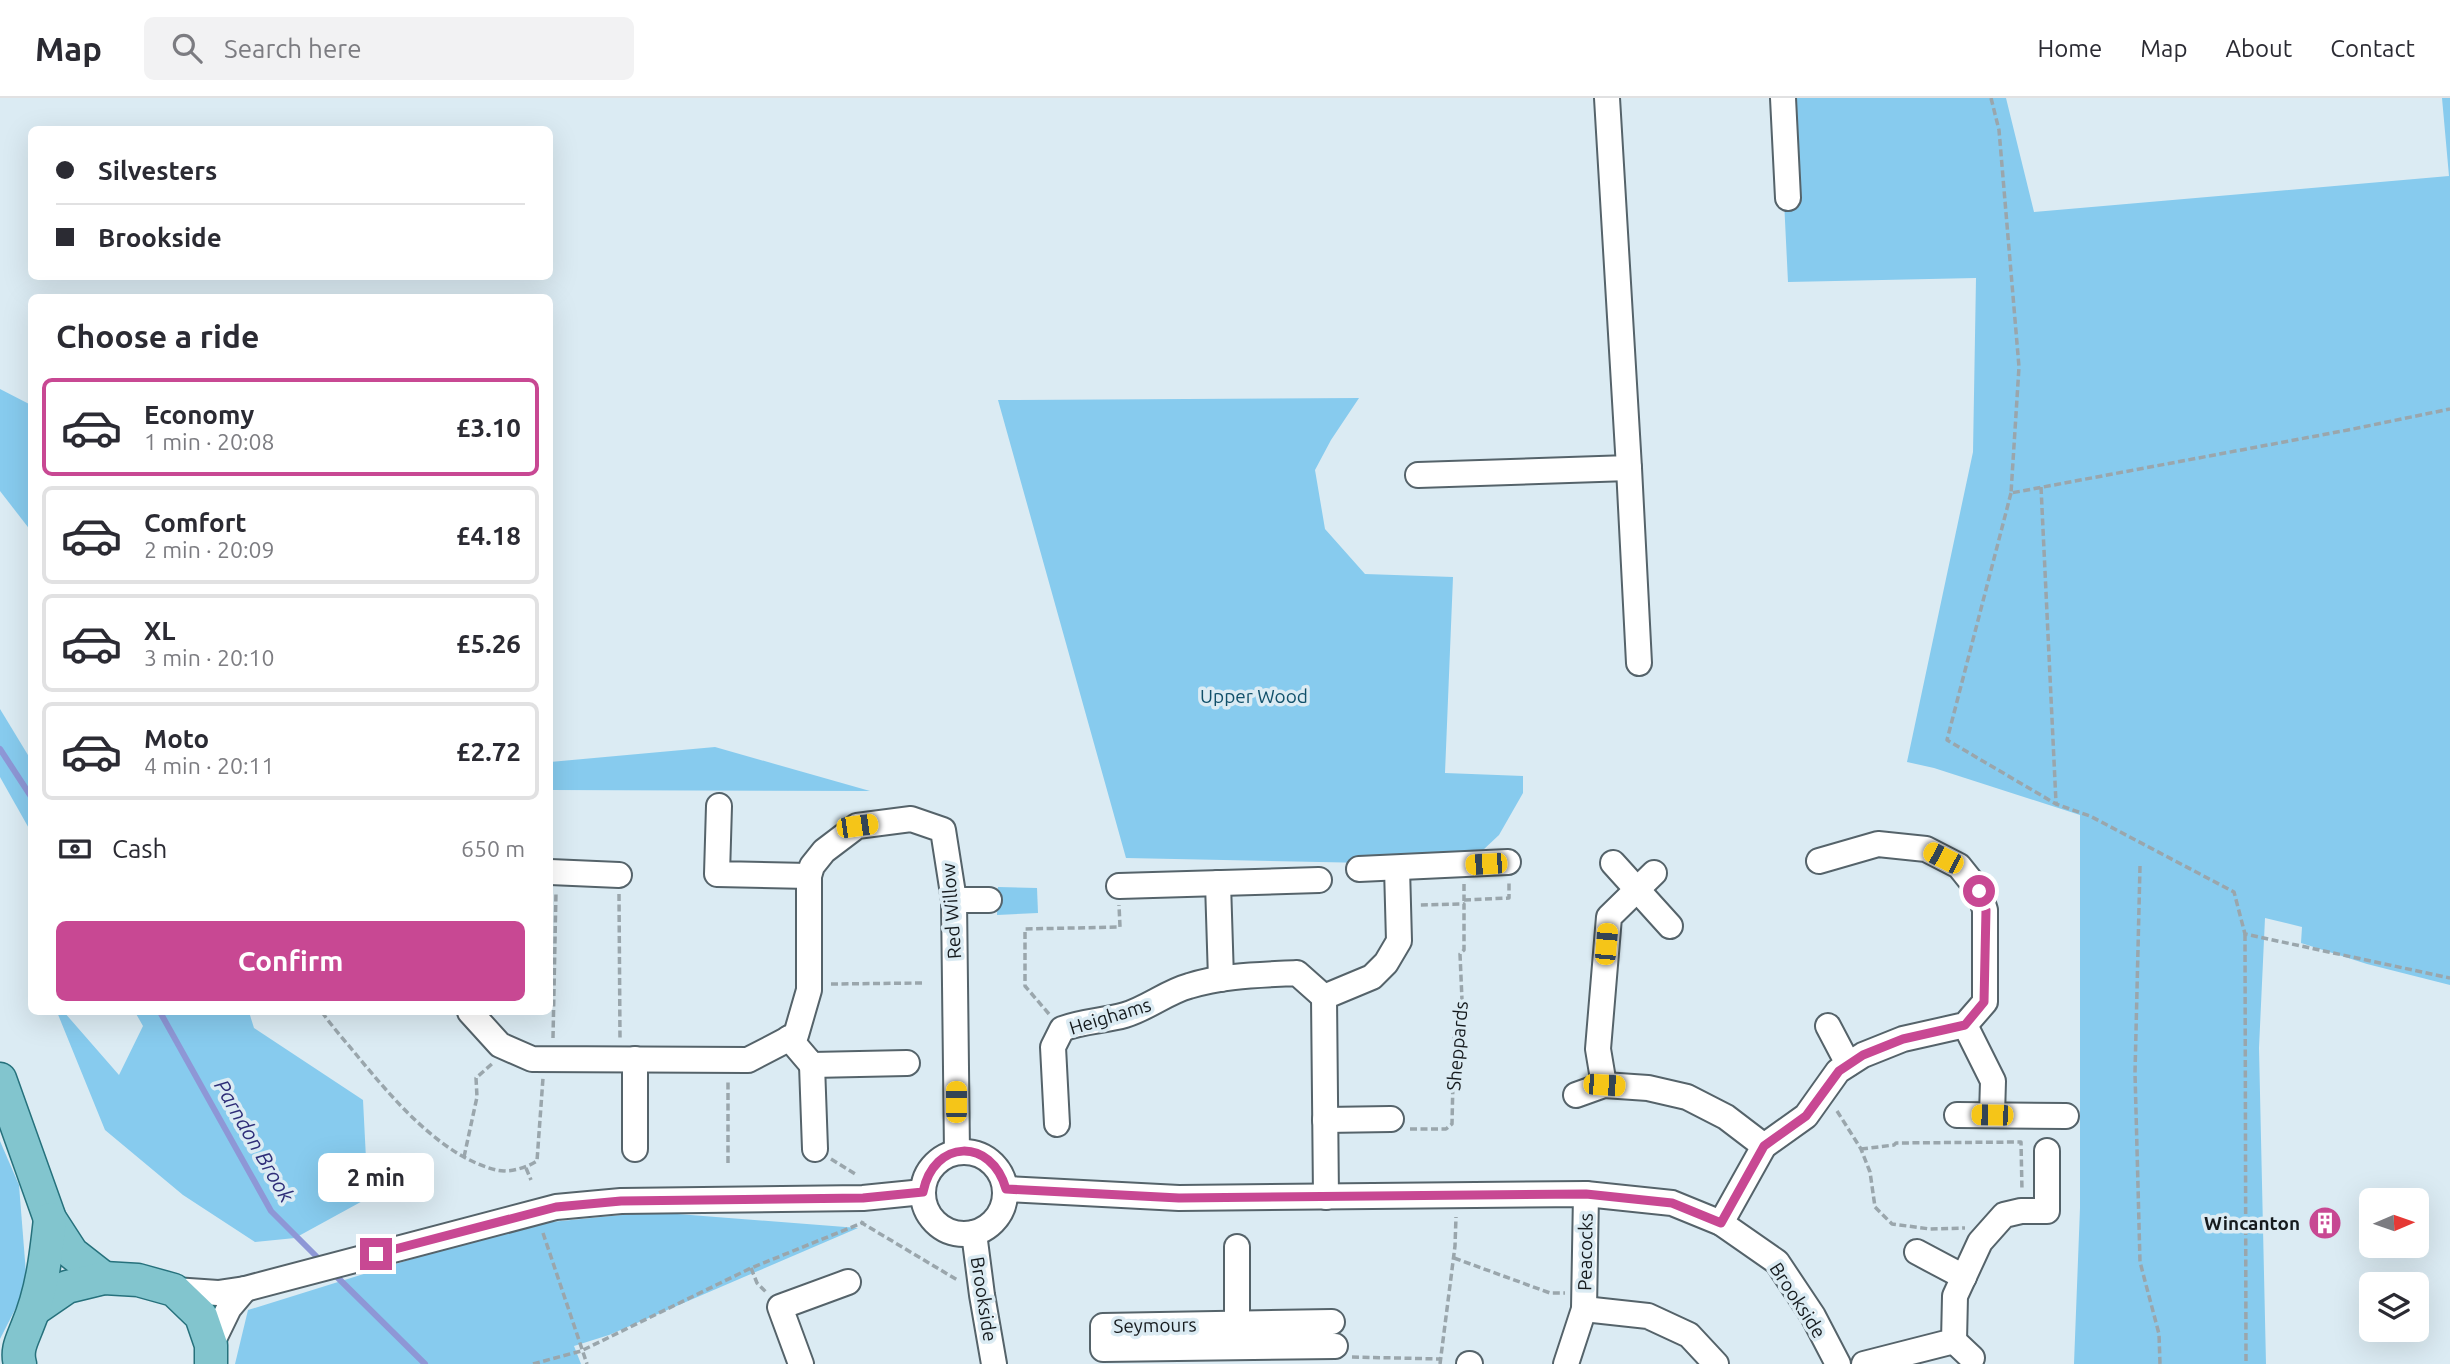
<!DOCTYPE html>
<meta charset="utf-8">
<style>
body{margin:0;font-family:Ubuntu,sans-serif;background:#f2f2f3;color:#2b2b33;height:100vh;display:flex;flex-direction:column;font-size:26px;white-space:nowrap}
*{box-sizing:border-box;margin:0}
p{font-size:23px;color:#7c7c81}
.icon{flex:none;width:38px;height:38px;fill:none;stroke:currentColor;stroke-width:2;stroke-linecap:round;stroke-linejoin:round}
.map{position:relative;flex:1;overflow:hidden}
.drawer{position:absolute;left:28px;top:196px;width:525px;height:721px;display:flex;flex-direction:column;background:#fff;border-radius:10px;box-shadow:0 7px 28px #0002}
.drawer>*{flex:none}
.guide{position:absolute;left:28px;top:28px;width:525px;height:154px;border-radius:10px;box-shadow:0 7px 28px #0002;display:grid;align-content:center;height:154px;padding:0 28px;background:#fff}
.needle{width:46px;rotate:88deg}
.buttons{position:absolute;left:2359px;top:1090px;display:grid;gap:14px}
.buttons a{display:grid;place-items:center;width:70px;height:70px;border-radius:10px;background:#fff;box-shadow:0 7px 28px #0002;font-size:35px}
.end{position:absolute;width:32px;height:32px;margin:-16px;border:9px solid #c84893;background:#fff;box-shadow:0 0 0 4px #fff}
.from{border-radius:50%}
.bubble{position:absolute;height:49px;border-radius:10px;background:#fff;box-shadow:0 7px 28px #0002;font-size:23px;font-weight:600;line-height:49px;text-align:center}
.car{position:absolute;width:21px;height:42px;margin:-21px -10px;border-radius:9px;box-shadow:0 0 5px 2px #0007;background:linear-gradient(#f5c518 24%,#345 0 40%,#f5c518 0 76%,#345 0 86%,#f5c518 0)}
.guide b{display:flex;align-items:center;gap:24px;height:66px;font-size:26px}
.guide b+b{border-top:2px solid #e1e1e2}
.guide i{width:18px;height:18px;background:#2b2b33}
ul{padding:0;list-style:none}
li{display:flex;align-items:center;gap:21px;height:98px;margin:0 14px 10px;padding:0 14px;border:4px solid #e1e1e2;border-radius:10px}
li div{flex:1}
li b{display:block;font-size:26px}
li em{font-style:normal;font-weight:600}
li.on{border-color:#c84893}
li>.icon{width:63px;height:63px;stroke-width:1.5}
h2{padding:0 28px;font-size:32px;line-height:84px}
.pay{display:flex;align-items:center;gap:18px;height:77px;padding:0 28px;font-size:26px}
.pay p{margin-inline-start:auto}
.primary-button{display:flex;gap:14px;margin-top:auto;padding:14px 28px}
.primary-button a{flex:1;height:80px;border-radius:10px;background:#c84893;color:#fff;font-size:28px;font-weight:600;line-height:80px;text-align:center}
header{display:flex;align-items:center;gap:42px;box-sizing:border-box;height:98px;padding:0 35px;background:#fff;border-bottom:2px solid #e1e1e2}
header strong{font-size:33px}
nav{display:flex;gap:38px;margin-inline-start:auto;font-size:24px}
.search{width:490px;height:63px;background:#f2f2f3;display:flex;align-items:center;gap:18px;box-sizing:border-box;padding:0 24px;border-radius:10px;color:#7c7c81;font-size:26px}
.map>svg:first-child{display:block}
.green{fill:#87cbee}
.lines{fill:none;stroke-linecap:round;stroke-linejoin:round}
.stream{stroke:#8e97d6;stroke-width:6}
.minor-casing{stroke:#55636a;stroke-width:28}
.major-casing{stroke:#26717c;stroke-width:35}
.path{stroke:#9aa6ac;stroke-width:3.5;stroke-dasharray:7 3.5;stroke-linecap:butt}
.minor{stroke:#fff;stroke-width:24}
.major{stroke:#82c5ce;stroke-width:32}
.route{stroke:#c84893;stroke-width:9}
.labels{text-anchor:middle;stroke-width:7;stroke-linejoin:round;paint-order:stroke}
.park-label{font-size:19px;fill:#11506a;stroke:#dbebf3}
.street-label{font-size:19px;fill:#161b1e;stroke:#dbebf3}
.poi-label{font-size:19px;font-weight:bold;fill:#161b1e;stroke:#dbebf3;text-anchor:end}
.water-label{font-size:21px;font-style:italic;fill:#2e2d78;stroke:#dbebf3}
</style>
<header>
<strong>Map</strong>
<div class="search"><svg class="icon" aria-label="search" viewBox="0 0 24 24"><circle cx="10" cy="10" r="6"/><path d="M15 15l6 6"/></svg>Search here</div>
<nav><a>Home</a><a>Map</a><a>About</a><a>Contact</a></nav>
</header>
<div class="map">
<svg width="2450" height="1266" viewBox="0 0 2450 1266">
<rect width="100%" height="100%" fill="#dbebf3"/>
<!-- green -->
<g class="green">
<path d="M1779,0H2006L2034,114L2449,78L2442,0H2450V887L2367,866L2301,845L2302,829L2265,820L2259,950L2266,1266H2074L2080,1110V717L1934,670L1907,664L1973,354L1976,180L1788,184Z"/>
<path d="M0,291L31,307V433L0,393Z"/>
<path d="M1359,300L1331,342L1315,372L1325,431L1365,476L1453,479L1445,675L1523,678V695L1499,737L1467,767L1126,760L998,302Z"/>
<path d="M0,611L31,662V734L0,679Z"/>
<path d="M715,649L870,693L550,692V664Z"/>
<path d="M998,789L1037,790L1038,815L997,817Z"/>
<path d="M57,914H64L119,977L143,928L135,914H249L254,930L363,1002L368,1100L295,1140L255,1144L183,1097L105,1032Z"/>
<path d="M0,1043L19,1087L27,1188L0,1241Z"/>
<path d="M652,1114L858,1130L609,1237L574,1248L581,1266H235L248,1212L521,1127Z"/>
</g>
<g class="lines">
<!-- stream -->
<g class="stream">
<path d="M0,651L32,700"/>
<path d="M160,914L271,1113L321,1163"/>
<path d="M333,1175L425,1266"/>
</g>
<defs>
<g id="minor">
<path d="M1783,0L1788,100"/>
<path d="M1629,370L1639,565"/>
<path d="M1418,377L1629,370L1607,0"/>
<path d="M719,708L717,776L809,778"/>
<path d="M1613,765L1670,828"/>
<path d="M1359,771L1508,764"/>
<path d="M550,774L619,777"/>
<path d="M1218,785L1221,881"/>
<path d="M1119,788L1319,782"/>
<path d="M954,802H989"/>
<path d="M470,914L500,947L532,961L748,962L796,937L809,892V778L812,768L824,753L857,728L911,721L943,732L954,802L957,1054"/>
<path d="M1965,927L1993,983L1992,1017"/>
<path d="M1828,928L1848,966"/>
<path d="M789,940L812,967L907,965"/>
<path d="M635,961V1051"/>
<path d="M812,967L815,1051"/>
<path d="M1604,987L1598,951L1609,819L1654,775"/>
<path d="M1576,997L1604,987L1648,990L1687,999L1726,1019L1764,1048"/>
<path d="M1957,1017L2066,1018"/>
<path d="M1325,1022L1391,1021"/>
<path d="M1057,1026L1053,949L1062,931C1083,923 1104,923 1125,917C1148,910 1167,894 1189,888C1224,877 1261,877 1297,875L1324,899"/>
<circle cx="964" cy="1095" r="41"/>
<path d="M1006,1091L1179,1100L1586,1096L1672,1105L1721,1125L1777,1164L1813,1218L1838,1266"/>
<path d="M1326,1099L1324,899L1372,879L1386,865L1399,843L1397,770"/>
<path d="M1721,1125L1764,1048L1806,1018L1838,973L1863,957L1903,941L1965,927L1985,904V812L1979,793L1959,768L1926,751L1878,746L1819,763"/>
<path d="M974,1135L982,1197L994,1266"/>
<path d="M1237,1149V1241"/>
<path d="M1917,1154L1964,1179"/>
<path d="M174,1192L218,1195L245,1191L556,1109L621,1103L863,1100L923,1094"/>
<path d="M1584,1211L1648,1218L1689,1237L1716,1266"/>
<path d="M1332,1224L1103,1228V1251L1335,1248"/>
<path d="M1954,1243L1972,1260"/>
<path d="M211,1247L229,1210L245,1191"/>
<path d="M801,1266L780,1209L848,1184"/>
<path d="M1469,1266H1470"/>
<path d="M1566,1266L1584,1211L1586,1096"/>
<path d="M1864,1266L1954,1243L1955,1198L1980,1144L2004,1117L2021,1113H2047V1053"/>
</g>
<g id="major">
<path d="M0,981L50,1121L72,1155L104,1180"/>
<path d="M35,1211L67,1189L104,1180L138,1182L174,1192L201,1218L211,1247V1266"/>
<path d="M20,1266C16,1252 22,1242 27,1229C42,1194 46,1158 50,1121"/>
</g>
</defs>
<!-- minor casing -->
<use href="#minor" class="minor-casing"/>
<!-- major casing -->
<use href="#major" class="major-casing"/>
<!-- path -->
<g class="path">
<path d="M1991,0L1999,32L2019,269L2011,395L2348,332L2450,311"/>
<path d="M2041,389L2056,705"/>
<path d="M2011,395L1947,642L2056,706L2090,718L2234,794L2245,836L2450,880"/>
<path d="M2140,768L2135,975L2140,1164L2159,1236L2160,1266"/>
<path d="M1464,786V803"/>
<path d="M619,796L620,942"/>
<path d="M1464,802L1509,800V784"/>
<path d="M2245,836L2246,1266"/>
<path d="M831,886L923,885"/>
<path d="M322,914C333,930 347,945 359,960C394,1002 441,1058 496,1072C509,1075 526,1070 537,1063L543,980"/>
<path d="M1049,916L1025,888V831L1120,829L1119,807"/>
<path d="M553,940L556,794"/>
<path d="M1837,1013L1861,1051L1870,1074L1875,1109L1892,1126L1930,1131L1965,1130"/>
<path d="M1410,1031H1446L1452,1026L1454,938L1463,925L1460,856L1464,852V806L1418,807"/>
<path d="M1861,1051L1894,1047L1896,1045L2021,1044L2022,1093"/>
<path d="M464,1059L477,999L476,980L493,965"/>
<path d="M831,1061L857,1077"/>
<path d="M728,1065V981"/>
<path d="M526,1070L531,1082"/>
<path d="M863,1123L862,1125L959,1183"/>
<path d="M543,1135L587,1266"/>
<path d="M1454,1160L1550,1195H1565"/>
<path d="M751,1170L757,1185L766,1194"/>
<path d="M1352,1259L1441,1261"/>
<path d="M533,1266L581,1253L751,1170L862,1125"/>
<path d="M1440,1266L1455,1148L1456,1119"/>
</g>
<!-- minor -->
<use href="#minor" class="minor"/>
<!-- major -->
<use href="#major" class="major"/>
</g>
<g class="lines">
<!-- route -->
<path class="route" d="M376,1156L556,1109L621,1103L863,1100L923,1094C934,1041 991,1039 1006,1091L1179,1100L1586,1096L1672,1105L1721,1125L1764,1048L1806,1018L1839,973L1863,957L1903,941L1965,927L1984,904L1986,812L1979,793"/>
</g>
<!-- icons -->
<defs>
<symbol id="building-disc" viewBox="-11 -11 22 22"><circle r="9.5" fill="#c84893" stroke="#dbebf3"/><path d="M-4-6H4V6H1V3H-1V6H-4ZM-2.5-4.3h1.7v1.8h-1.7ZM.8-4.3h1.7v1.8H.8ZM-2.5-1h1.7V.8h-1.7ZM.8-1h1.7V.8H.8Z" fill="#fff"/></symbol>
</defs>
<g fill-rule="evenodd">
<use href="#building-disc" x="2306" y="1106" width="38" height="38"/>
</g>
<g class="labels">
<!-- park labels -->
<g class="park-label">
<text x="1254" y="605">Upper Wood</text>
</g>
<!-- street labels -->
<g class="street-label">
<text transform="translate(951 813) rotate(-94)" y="7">Red Willow</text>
<text transform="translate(1110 918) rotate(-17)" y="7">Heighams</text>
<text transform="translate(1457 948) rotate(-85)" y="7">Sheppards</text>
<text transform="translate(1585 1154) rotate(-89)" y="7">Peacocks</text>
<text transform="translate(984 1201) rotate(81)" y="7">Brookside</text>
<text transform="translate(1798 1202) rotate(57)" y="7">Brookside</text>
<text transform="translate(1155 1227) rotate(-1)" y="7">Seymours</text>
</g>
<!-- poi labels -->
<g class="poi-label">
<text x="2300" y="1132">Wincanton</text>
</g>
<!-- water labels -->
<g class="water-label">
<text transform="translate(254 1043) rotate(60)" y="7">Parndon Brook</text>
</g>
</g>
</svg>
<div class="buttons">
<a><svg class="needle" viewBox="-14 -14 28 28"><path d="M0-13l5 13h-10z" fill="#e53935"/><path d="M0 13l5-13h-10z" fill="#7c7c81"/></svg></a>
<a><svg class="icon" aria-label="layers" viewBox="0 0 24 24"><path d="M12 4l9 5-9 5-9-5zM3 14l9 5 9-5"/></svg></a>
</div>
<i class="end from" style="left:1979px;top:793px"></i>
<i class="end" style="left:376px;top:1156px"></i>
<div class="bubble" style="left:318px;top:1055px;width:116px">2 min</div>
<i class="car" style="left:857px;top:728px;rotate:82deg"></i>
<i class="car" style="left:1943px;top:760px;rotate:297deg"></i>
<i class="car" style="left:1486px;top:766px;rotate:267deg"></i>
<i class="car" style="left:1606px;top:846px;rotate:5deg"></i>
<i class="car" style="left:1604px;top:987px;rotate:94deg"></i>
<i class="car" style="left:956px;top:1004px;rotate:0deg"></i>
<i class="car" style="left:1992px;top:1017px;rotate:271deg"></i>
<div class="guide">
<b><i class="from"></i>Silvesters</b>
<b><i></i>Brookside</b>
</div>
<section class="drawer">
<h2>Choose a ride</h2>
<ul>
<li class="on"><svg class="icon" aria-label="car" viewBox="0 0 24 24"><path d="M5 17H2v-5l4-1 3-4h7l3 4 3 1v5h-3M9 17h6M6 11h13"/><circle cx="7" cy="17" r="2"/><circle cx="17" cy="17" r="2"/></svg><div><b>Economy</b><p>1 min · 20:08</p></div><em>£3.10</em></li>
<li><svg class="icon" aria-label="car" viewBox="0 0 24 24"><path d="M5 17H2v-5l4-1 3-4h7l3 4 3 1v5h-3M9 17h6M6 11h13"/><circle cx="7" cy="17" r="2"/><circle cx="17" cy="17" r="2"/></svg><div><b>Comfort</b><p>2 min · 20:09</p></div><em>£4.18</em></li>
<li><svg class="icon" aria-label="car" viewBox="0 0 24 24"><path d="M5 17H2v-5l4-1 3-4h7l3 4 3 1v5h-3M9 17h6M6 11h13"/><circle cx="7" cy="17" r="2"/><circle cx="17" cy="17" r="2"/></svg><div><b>XL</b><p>3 min · 20:10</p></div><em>£5.26</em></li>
<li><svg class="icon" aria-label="car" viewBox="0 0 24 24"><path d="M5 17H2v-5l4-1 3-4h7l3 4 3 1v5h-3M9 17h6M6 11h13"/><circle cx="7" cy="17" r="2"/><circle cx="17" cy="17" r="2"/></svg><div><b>Moto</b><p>4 min · 20:11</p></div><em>£2.72</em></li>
</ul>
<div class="pay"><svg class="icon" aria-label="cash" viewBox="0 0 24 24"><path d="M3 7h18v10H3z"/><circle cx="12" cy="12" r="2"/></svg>Cash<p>650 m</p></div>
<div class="primary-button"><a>Confirm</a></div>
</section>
</div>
